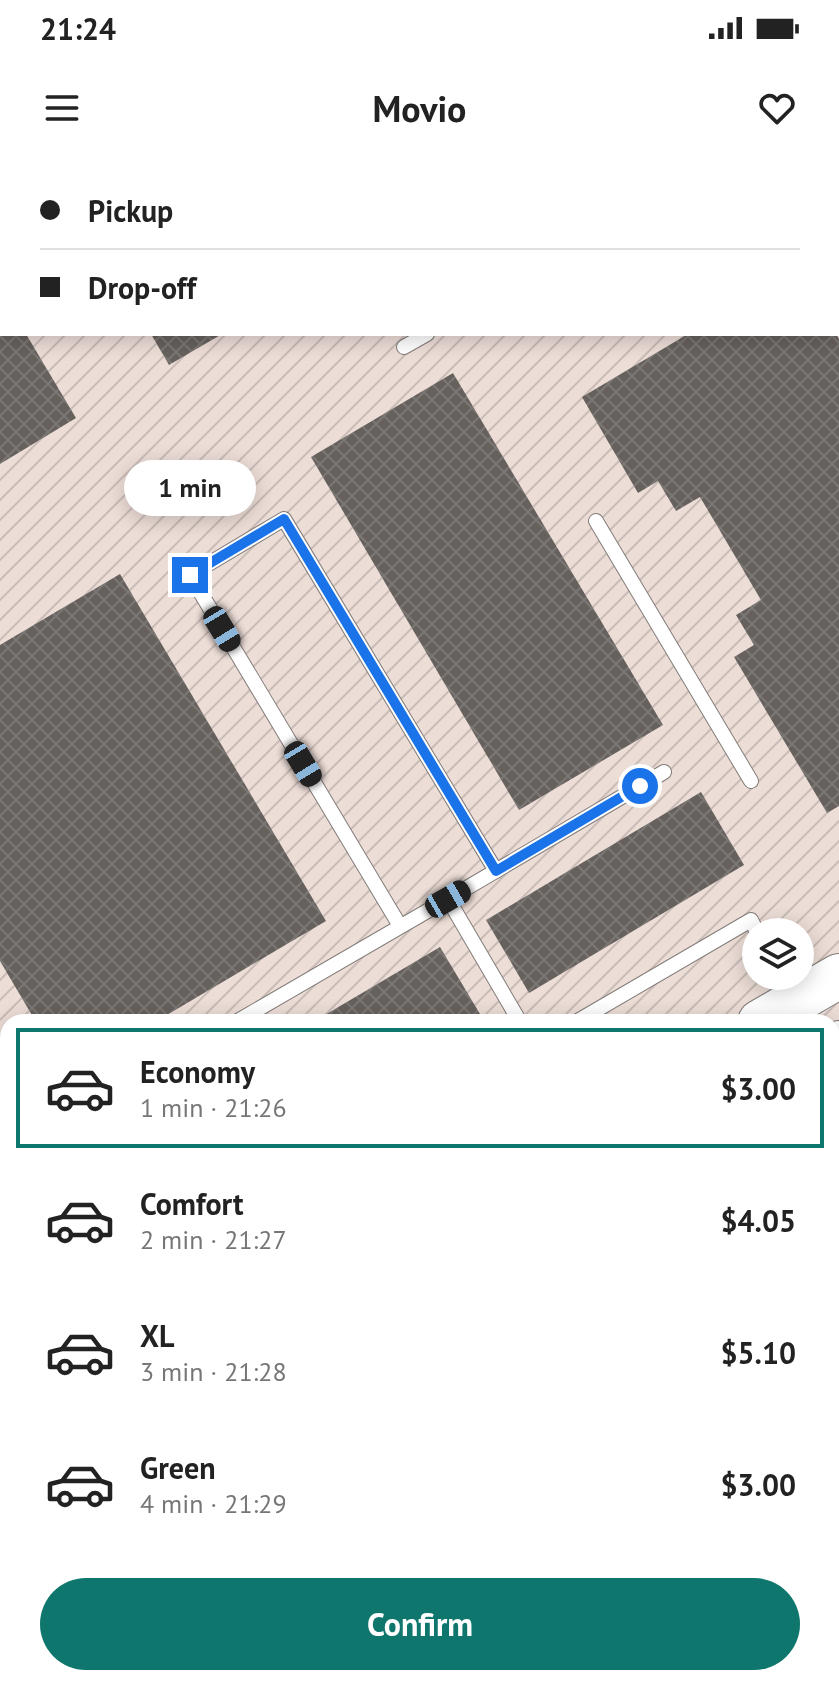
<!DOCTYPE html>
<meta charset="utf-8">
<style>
body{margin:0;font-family:"PT Sans",sans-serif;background:#f6f6f6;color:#222;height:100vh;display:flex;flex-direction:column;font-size:30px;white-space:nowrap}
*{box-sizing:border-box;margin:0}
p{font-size:26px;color:#767676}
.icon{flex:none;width:44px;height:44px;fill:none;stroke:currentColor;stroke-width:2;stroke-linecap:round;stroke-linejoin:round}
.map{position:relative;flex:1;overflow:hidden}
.sheet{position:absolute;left:0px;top:854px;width:840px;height:672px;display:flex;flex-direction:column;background:#fff;border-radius:24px 24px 0 0;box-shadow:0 4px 20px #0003}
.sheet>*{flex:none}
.guide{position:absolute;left:0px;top:0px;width:840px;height:176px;box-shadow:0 4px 20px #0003;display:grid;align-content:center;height:176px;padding:0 40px;background:#fff}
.buttons{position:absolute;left:742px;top:758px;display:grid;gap:16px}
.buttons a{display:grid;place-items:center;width:72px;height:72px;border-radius:50%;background:#fff;box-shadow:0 4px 20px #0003;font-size:40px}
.end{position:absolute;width:36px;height:36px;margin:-18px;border:10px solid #1a73e8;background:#fff;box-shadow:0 0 0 4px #fff}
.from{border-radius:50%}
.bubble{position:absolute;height:56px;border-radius:28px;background:#fff;box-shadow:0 4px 20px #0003;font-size:26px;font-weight:800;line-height:56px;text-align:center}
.car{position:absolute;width:24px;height:48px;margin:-24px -12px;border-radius:10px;box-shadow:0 0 6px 2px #0007;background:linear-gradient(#222 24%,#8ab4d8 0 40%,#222 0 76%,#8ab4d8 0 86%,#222 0)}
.guide b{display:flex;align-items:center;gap:28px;height:76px;font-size:30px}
.guide b+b{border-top:2px solid #e0e0e0}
.guide i{width:20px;height:20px;background:#222}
ul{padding:14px 0 0;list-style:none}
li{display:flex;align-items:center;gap:24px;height:120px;margin:0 16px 12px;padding:0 24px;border:4px solid transparent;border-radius:0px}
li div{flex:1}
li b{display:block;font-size:30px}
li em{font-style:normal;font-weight:800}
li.selected{border-color:#0f766e}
li>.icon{width:72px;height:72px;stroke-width:1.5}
.action{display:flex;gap:16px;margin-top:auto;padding:16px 40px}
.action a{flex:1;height:92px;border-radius:48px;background:#0f766e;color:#fff;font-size:32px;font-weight:800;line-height:92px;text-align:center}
.status{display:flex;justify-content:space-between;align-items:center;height:56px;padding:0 40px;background:#fff;direction:ltr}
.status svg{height:22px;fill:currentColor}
header{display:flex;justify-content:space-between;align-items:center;height:104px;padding:0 40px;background:#fff;font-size:36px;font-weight:800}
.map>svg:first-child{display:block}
.industrial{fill:url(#industrial-furrows);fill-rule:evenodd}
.building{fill:url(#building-cross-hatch)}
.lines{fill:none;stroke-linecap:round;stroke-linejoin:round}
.service-casing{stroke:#827c79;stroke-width:16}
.minor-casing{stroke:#827c79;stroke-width:32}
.primary-casing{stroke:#827c79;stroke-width:46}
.service{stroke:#fff;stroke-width:14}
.minor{stroke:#fff;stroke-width:30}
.primary{stroke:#fff;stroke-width:44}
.route{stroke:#1a73e8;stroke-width:10}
</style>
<div class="status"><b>21:24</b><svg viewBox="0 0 49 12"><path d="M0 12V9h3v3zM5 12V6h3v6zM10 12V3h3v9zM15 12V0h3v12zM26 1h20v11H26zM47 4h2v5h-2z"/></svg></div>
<header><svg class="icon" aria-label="menu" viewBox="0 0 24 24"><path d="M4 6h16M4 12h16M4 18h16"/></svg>Movio<svg class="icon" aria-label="heart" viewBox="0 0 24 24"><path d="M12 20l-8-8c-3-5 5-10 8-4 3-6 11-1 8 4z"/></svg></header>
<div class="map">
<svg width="839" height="1526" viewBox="0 0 839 1526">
<defs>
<pattern id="industrial-furrows" width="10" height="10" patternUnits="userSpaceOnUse" patternTransform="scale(2)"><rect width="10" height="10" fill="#edddd7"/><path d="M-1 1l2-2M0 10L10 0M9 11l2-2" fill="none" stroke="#cabdb8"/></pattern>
<pattern id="building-cross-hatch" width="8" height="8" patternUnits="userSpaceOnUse" patternTransform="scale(2)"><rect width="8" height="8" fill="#66615d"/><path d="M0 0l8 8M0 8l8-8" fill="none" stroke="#7b7774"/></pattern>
</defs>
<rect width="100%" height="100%" fill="#f2eae7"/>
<!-- industrial -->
<path class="industrial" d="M0,0H839V1526H0ZM2,2H838V174H2ZM756,772H800V816H756ZM8,862H832V1518H8Z"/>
<!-- building -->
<g class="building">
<path d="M0,174H26L76,258L0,304Z"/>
<path d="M151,174H222L169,205Z"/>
<path d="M688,174H836L839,179V646L827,653L734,497L754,485L736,455L761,440L700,337L676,351L658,321L638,333L582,237Z"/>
<path d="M453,213L663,565L519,650L311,297Z"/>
<path d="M120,414L326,761L155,862H36L0,801V485Z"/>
<path d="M701,632L744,705L529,833L486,760Z"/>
<path d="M440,787L483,859L477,862H313Z"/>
<path d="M839,1042V1142L832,1147V1046Z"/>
<path d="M8,1043V1140L6,1141L0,1139V1047Z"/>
<path d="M839,1303V1362L832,1351V1307Z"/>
<path d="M194,1518H272L277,1526H198Z"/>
<path d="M408,1518H641L646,1526H394Z"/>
<path d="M675,1518H827L831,1526H679Z"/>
</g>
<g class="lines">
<defs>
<g id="service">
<path d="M343,0L344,2"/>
<path d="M404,187L427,174"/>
<path d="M596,361L751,621"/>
<path d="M400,766L190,415L284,359L496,711"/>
<path d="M236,862L448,739"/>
<path d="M520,862L448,739L664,612"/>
<path d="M576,862L751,760L757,772"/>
<path d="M0,909L8,922"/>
<path d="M832,990L839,985"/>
<path d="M0,1000L8,996"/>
<path d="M0,1184L8,1186"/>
<path d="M832,1188L839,1184"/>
<path d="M832,1450L839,1463"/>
<path d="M139,1518L143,1526"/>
<path d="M322,1518L327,1526"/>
</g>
<g id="minor">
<path d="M0,1431L8,1444"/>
<path d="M50,1518L55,1526"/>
</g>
<g id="primary">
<path d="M760,862L839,816"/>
<path d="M832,887L839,883"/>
<path d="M0,1311L8,1306"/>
<path d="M0,1372L8,1368"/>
</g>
</defs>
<!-- service casing -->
<use href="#service" class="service-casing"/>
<!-- minor casing -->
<use href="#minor" class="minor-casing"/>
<!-- primary casing -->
<use href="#primary" class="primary-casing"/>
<!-- service -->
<use href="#service" class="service"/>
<!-- minor -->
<use href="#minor" class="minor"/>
<!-- primary -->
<use href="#primary" class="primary"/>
</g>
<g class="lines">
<!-- route -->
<path class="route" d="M190,415L284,359L496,711L640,626"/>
</g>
</svg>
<div class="buttons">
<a><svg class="icon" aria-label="layers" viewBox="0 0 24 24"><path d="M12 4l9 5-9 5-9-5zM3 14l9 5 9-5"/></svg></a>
</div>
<i class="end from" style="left:640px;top:626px"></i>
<i class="end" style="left:190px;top:415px"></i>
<div class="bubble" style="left:124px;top:300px;width:132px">1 min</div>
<i class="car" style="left:222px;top:469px;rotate:149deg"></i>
<i class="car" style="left:303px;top:604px;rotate:149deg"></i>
<i class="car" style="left:448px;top:739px;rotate:60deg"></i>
<div class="guide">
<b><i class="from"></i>Pickup</b>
<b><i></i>Drop-off</b>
</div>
<section class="sheet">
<ul>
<li class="selected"><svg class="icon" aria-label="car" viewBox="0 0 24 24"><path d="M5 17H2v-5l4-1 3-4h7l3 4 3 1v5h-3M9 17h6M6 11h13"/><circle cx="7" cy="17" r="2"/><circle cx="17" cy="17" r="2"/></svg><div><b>Economy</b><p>1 min · 21:26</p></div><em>$3.00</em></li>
<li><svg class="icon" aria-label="car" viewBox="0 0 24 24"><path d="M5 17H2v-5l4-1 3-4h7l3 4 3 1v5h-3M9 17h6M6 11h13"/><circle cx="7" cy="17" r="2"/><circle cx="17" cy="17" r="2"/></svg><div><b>Comfort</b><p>2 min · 21:27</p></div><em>$4.05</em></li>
<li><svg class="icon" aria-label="car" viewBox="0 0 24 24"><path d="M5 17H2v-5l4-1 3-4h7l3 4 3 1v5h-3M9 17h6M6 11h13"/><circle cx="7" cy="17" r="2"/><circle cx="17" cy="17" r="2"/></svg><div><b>XL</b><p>3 min · 21:28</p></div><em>$5.10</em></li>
<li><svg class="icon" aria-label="car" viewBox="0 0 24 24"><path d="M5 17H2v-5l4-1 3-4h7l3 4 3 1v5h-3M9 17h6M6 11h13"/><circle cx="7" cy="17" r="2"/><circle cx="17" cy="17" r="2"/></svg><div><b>Green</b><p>4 min · 21:29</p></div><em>$3.00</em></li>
</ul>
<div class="action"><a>Confirm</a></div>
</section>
</div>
